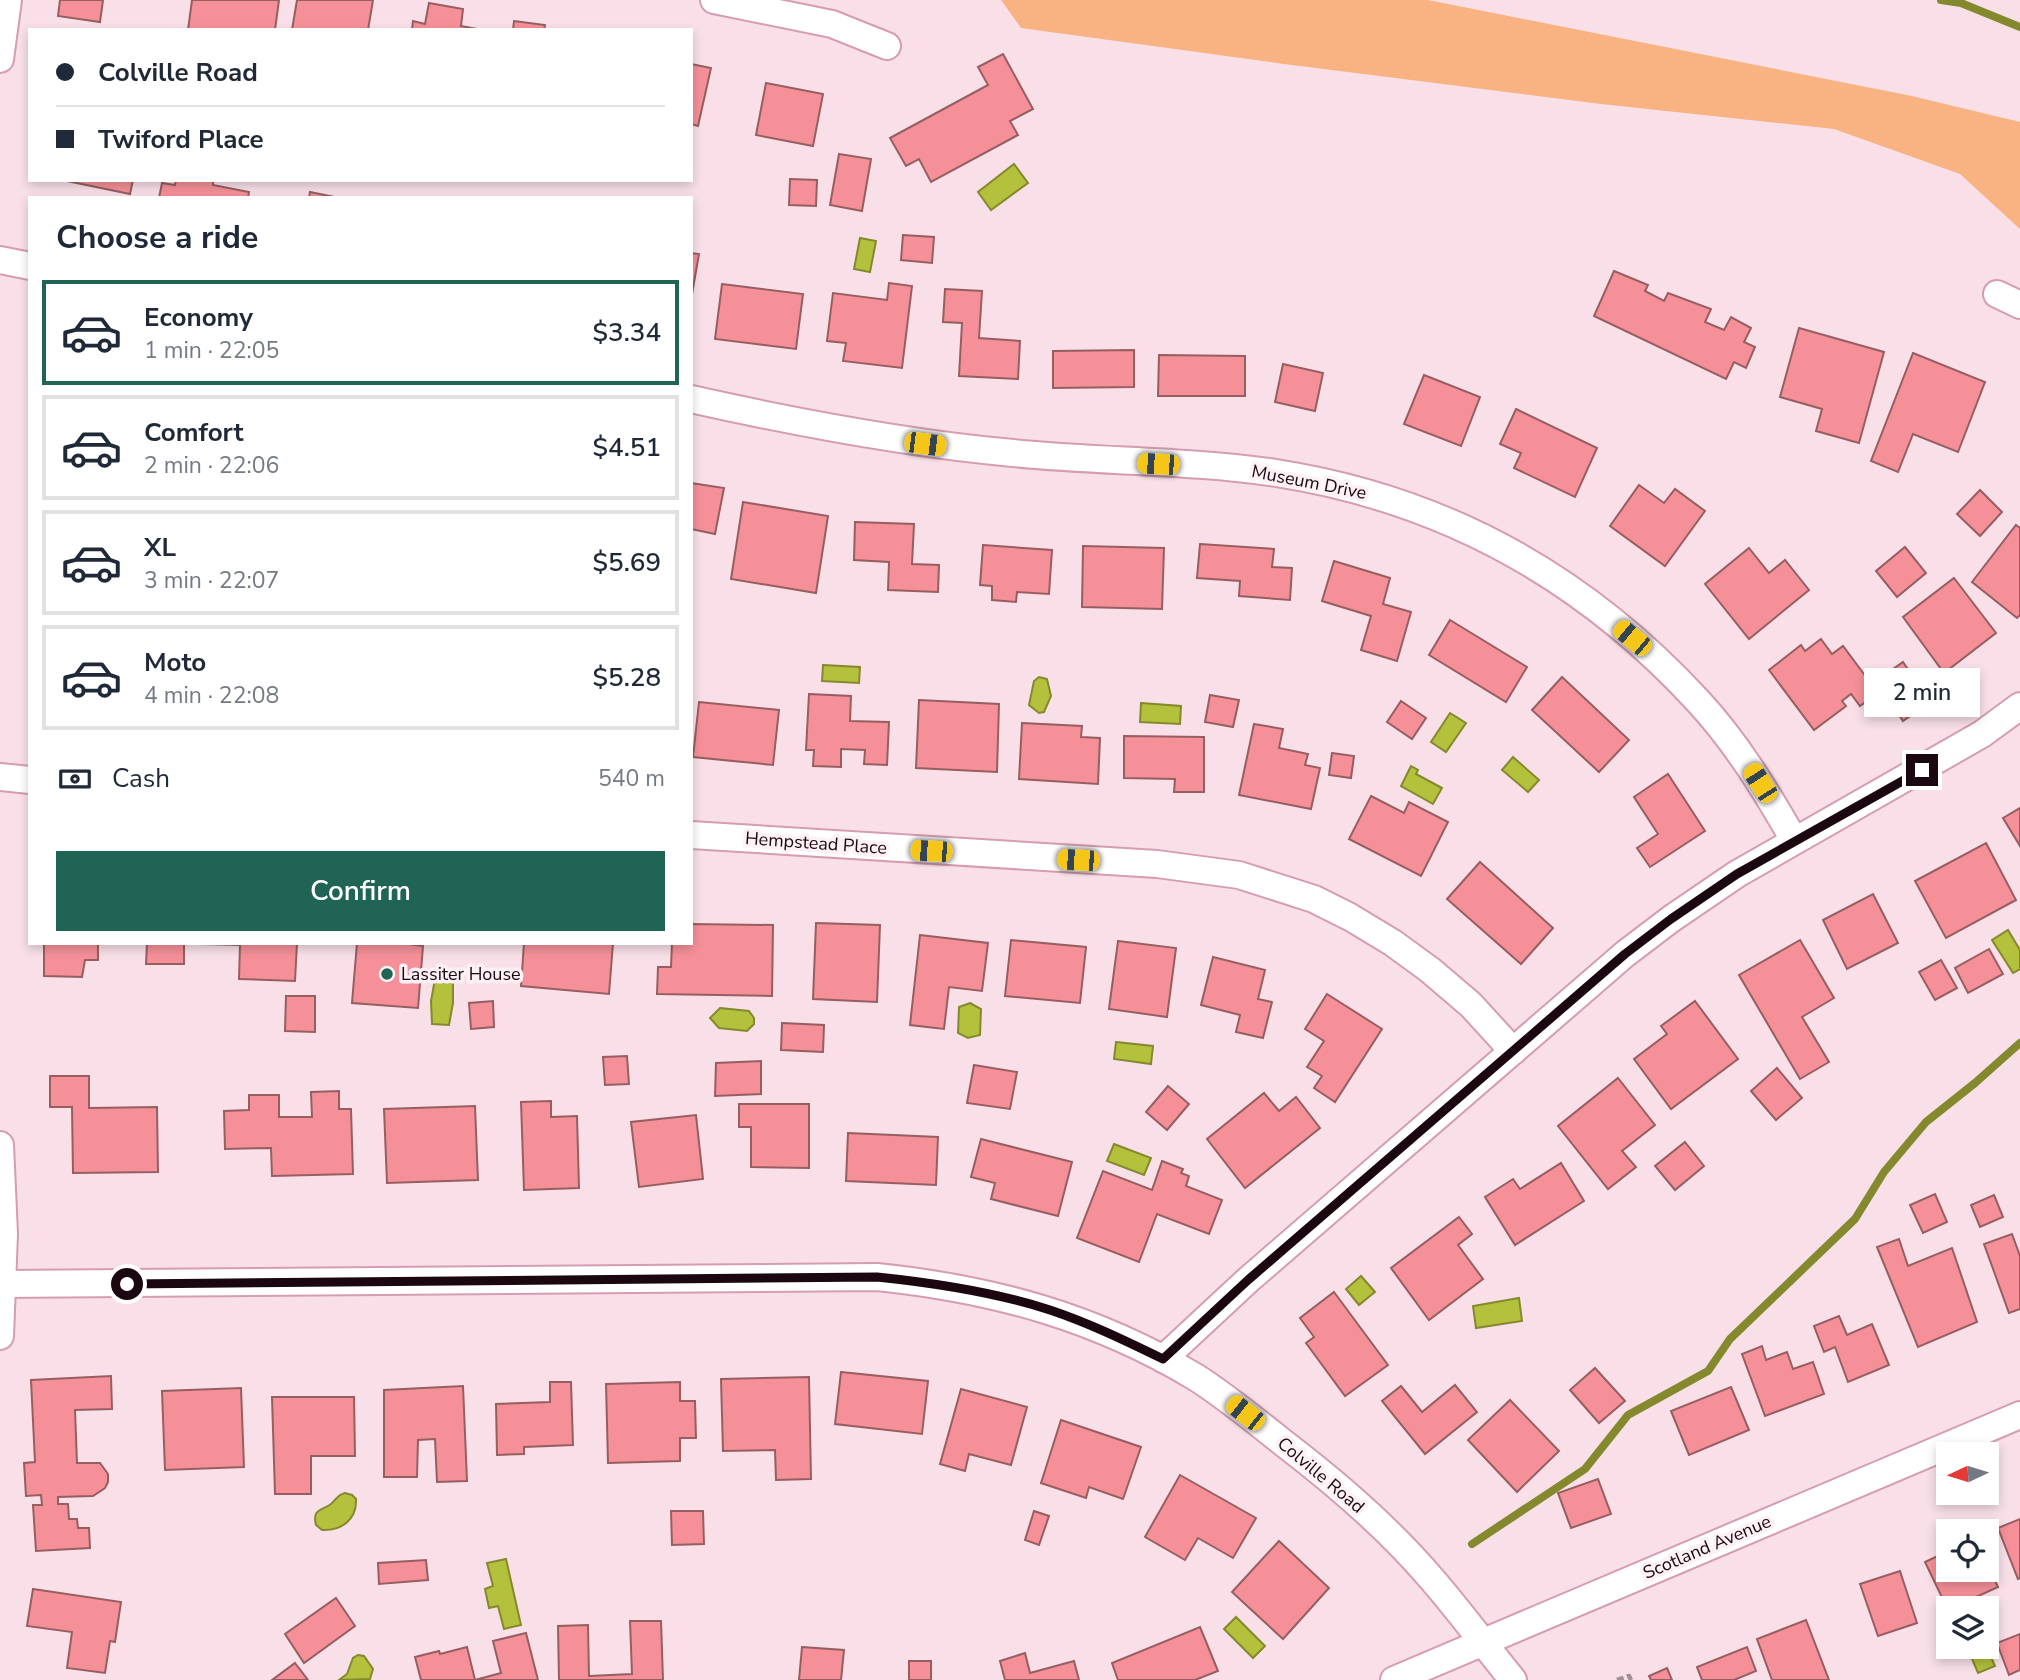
<!DOCTYPE html>
<meta charset="utf-8">
<style>
body{margin:0;font-family:"Nunito Sans",sans-serif;background:#f2f2f3;color:#1f2937;height:100vh;display:flex;flex-direction:column;font-size:26px;white-space:nowrap}
*{box-sizing:border-box;margin:0}
p{font-size:23px;color:#747a83}
.icon{flex:none;width:38px;height:38px;fill:none;stroke:currentColor;stroke-width:2;stroke-linecap:round;stroke-linejoin:round}
.map{position:relative;flex:1;overflow:hidden}
.sheet{position:absolute;left:28px;top:196px;width:665px;height:749px;display:flex;flex-direction:column;background:#fff;border-radius:0px;box-shadow:0 4px 10px #0003}
.sheet>*{flex:none}
.top-card{position:absolute;left:28px;top:28px;width:665px;height:154px;border-radius:0px;box-shadow:0 4px 10px #0003;display:grid;align-content:center;height:154px;padding:0 28px;background:#fff}
.needle{width:46px;rotate:266deg}
.controls{position:absolute;left:1936px;top:1442px;display:grid;gap:14px}
.controls a{display:grid;place-items:center;width:63px;height:63px;border-radius:0px;background:#fff;box-shadow:0 4px 10px #0003;font-size:35px}
.end{position:absolute;width:32px;height:32px;margin:-16px;border:9px solid #1a070f;background:#fff;box-shadow:0 0 0 4px #fff}
.from{border-radius:50%}
.bubble{position:absolute;height:49px;border-radius:0px;background:#fff;box-shadow:0 4px 10px #0003;font-size:23px;font-weight:600;line-height:49px;text-align:center}
.car{position:absolute;width:21px;height:42px;margin:-21px -10px;border-radius:9px;box-shadow:0 0 5px 2px #0007;background:linear-gradient(#f5c518 24%,#345 0 40%,#f5c518 0 76%,#345 0 86%,#f5c518 0)}
.top-card b{display:flex;align-items:center;gap:24px;height:66px;font-size:26px}
.top-card b+b{border-top:2px solid #e0e1e3}
.top-card i{width:18px;height:18px;background:#1f2937}
ul{padding:0;list-style:none}
li{display:flex;align-items:center;gap:21px;height:105px;margin:0 14px 10px;padding:0 14px;border:4px solid #e0e1e3;border-radius:0px}
li div{flex:1}
li b{display:block;font-size:26px}
li em{font-style:normal;font-weight:600}
li.selected{border-color:#206455}
li>.icon{width:63px;height:63px;stroke-width:1.5}
h2{padding:0 28px;font-size:32px;line-height:84px}
.pay{display:flex;align-items:center;gap:18px;height:77px;padding:0 28px;font-size:26px}
.pay p{margin-inline-start:auto}
.primary-button{display:flex;gap:14px;margin-top:auto;padding:14px 28px}
.primary-button a{flex:1;height:80px;border-radius:0px;background:#206455;color:#fff;font-size:28px;font-weight:600;line-height:80px;text-align:center}
.map>svg:first-child{display:block}
.green{fill:#f9b382}
.water{fill:#b3c13c;stroke:#85892e;stroke-width:2}
.lines{fill:none;stroke-linecap:round;stroke-linejoin:round}
.stream{stroke:#85892e;stroke-width:8}
.building{fill:#f69098;stroke:#975e62;stroke-width:2}
.minor-casing{stroke:#d69cb1;stroke-width:30}
.path{stroke:#a48d95;stroke-width:4.5;stroke-dasharray:7 3.5;stroke-linecap:butt}
.minor{stroke:#fff;stroke-width:26}
.route{stroke:#1a070f;stroke-width:9}
.poi-dot{fill:#206455;stroke:#fdf1f5;stroke-width:2.5}
.labels{text-anchor:middle;stroke-width:7;stroke-linejoin:round;paint-order:stroke}
.street-label{font-size:18px;fill:#1a070f;stroke:#fdf1f5}
.poi-label{font-size:18px;fill:#1a070f;stroke:#fdf1f5;text-anchor:start}
</style>
<div class="map">
<svg width="2020" height="1680" viewBox="0 0 2020 1680">
<rect width="100%" height="100%" fill="#f9e0e8"/>
<!-- green -->
<path class="green" d="M1001,0H1428L1912,96L2020,122V229L1960,174L1834,129L1601,104L1284,64L1021,28Z"/>
<!-- water -->
<g class="water">
<path d="M1014,164L1028,183L991,210L978,192Z"/>
<path d="M860,238L876,241L870,272L854,269Z"/>
<path d="M823,665L860,667L859,683L822,681Z"/>
<path d="M1039,677L1047,679L1051,696L1044,712L1039,713L1029,705L1034,681Z"/>
<path d="M1141,703L1181,706L1180,724L1140,722Z"/>
<path d="M1450,713L1466,723L1446,752L1431,742Z"/>
<path d="M1513,757L1539,780L1528,792L1502,770Z"/>
<path d="M1411,766L1418,770L1416,774L1442,788L1433,804L1401,786Z"/>
<path d="M2008,930L2020,950V969L2013,973L1992,940Z"/>
<path d="M435,979L453,981V1003L449,1025L432,1024L431,1001Z"/>
<path d="M970,1003L981,1009L980,1035L968,1038L958,1033L959,1007Z"/>
<path d="M720,1008L749,1011L754,1018V1024L747,1031L719,1028L710,1018Z"/>
<path d="M1116,1042L1153,1046L1151,1064L1114,1059Z"/>
<path d="M1114,1144L1151,1158L1144,1175L1107,1161Z"/>
<path d="M1361,1276L1375,1292L1359,1305L1346,1289Z"/>
<path d="M1519,1298L1522,1321L1476,1328L1473,1306Z"/>
<path d="M345,1493L352,1495L356,1499C357,1520 341,1531 322,1530L316,1525C312,1509 321,1511 331,1504C337,1499 337,1495 345,1493Z"/>
<path d="M506,1559L521,1625L504,1629L498,1606L489,1608L485,1589L493,1586L487,1563Z"/>
<path d="M1236,1617L1265,1646L1253,1658L1224,1629Z"/>
<path d="M1986,1646L1995,1666L1978,1673L1967,1647Z"/>
<path d="M358,1655L364,1656L373,1669L370,1679L339,1680L347,1674L353,1658Z"/>
</g>
<g class="lines">
<!-- stream -->
<g class="stream">
<path d="M1941,0L1961,3L2020,27"/>
<path d="M1472,1544L1585,1469L1628,1415L1708,1371L1730,1339L1855,1219L1884,1172L1926,1122L1975,1083L2020,1043"/>
</g>
</g>
<!-- building -->
<g class="building">
<path d="M60,0H103L100,22L58,16Z"/>
<path d="M192,0H279L275,30H188Z"/>
<path d="M297,0H373L368,30H292Z"/>
<path d="M429,3L463,9L461,26L482,30H412L413,21L425,24Z"/>
<path d="M514,21L545,25L544,30H513Z"/>
<path d="M1003,54L1033,109L1010,121L1018,135L931,182L919,159L906,166L890,138L988,85L978,67Z"/>
<path d="M691,64L711,68L698,126L691,124Z"/>
<path d="M766,83L823,94L813,146L756,135Z"/>
<path d="M839,154L871,159L862,211L830,205Z"/>
<path d="M790,179L817,180L816,206L789,205Z"/>
<path d="M62,180H133L130,194Z"/>
<path d="M176,180H213V185L249,192L248,198H159L162,183L175,185Z"/>
<path d="M310,192L335,197V198H309Z"/>
<path d="M903,235L934,237L932,263L901,260Z"/>
<path d="M691,253L699,254L691,300Z"/>
<path d="M1614,271L1648,285L1645,291L1664,301L1668,293L1711,309L1705,322L1724,330L1731,317L1751,328L1744,342L1755,347L1746,368L1734,362L1726,379L1594,316Z"/>
<path d="M889,283L912,286L902,368L843,361L846,343L827,341L833,293L887,300Z"/>
<path d="M722,284L803,294L796,349L715,339Z"/>
<path d="M945,289L982,291L979,338L1020,341L1018,379L959,376L962,323L943,322Z"/>
<path d="M1799,328L1884,352L1859,443L1816,431L1822,409L1780,397Z"/>
<path d="M1134,350V387L1053,388V351Z"/>
<path d="M1913,353L1985,382L1958,452L1913,434L1898,472L1871,461Z"/>
<path d="M1159,355L1245,356V396H1158Z"/>
<path d="M1283,364L1323,373L1315,411L1275,402Z"/>
<path d="M1424,375L1480,397L1461,446L1404,424Z"/>
<path d="M1516,409L1597,448L1575,497L1514,468L1521,453L1500,444Z"/>
<path d="M691,483L724,488L715,534L691,529Z"/>
<path d="M1639,485L1664,503L1675,489L1705,511L1665,566L1610,526Z"/>
<path d="M1980,490L2002,512L1980,536L1957,514Z"/>
<path d="M743,502L828,516L816,593L731,579Z"/>
<path d="M855,522L914,524L912,564L939,565L938,592L888,590L889,562L854,560Z"/>
<path d="M2016,525L2020,528V615L2017,618L1972,582Z"/>
<path d="M1200,544L1274,549L1272,567L1292,568L1290,600L1239,596L1240,581L1197,578Z"/>
<path d="M983,545L1052,550L1049,594L1017,592L1016,602L992,600V586L980,585Z"/>
<path d="M1083,546L1164,548L1162,609L1082,607Z"/>
<path d="M1905,547L1926,573L1897,597L1876,571Z"/>
<path d="M1749,548L1769,573L1785,560L1809,590L1749,639L1705,584Z"/>
<path d="M1334,561L1390,578L1383,604L1411,612L1397,661L1361,650L1371,616L1322,601Z"/>
<path d="M1954,578L1996,633L1944,673L1903,617Z"/>
<path d="M1450,620L1527,667L1506,702L1429,655Z"/>
<path d="M1821,639L1832,654L1843,646L1878,693L1860,706L1851,694L1842,701L1846,706L1814,730L1769,670L1801,645L1805,651Z"/>
<path d="M1903,662L1930,702L1903,721L1876,681Z"/>
<path d="M1562,677L1629,740L1599,772L1532,710Z"/>
<path d="M809,694L851,696L850,721L889,722L887,765L864,764L865,750L841,749V767L813,766L814,750H806Z"/>
<path d="M1210,695L1239,700L1233,727L1205,722Z"/>
<path d="M919,700L999,704L997,772L916,768Z"/>
<path d="M1401,701L1426,718L1412,739L1387,722Z"/>
<path d="M699,702L779,710L773,765L693,757Z"/>
<path d="M1022,723L1082,726L1081,737L1100,738L1098,784L1019,779Z"/>
<path d="M1254,724L1283,729L1279,748L1308,754L1305,765L1320,768L1311,809L1239,795Z"/>
<path d="M1124,736L1204,737V792H1174L1175,779L1124,778Z"/>
<path d="M1332,753L1354,756L1351,778L1329,775Z"/>
<path d="M1668,774L1705,831L1650,867L1637,848L1658,834L1634,797Z"/>
<path d="M1371,796L1404,813L1409,802L1448,822L1421,876L1349,839Z"/>
<path d="M2020,808V846L2003,818Z"/>
<path d="M1986,843L2016,900L1946,938L1915,881Z"/>
<path d="M1480,862L1553,928L1521,964L1447,899Z"/>
<path d="M1873,894L1898,943L1847,969L1823,920Z"/>
<path d="M816,923L880,925L877,1002L813,999Z"/>
<path d="M691,924L773,925L772,996L657,994L658,967H671L672,943H691Z"/>
<path d="M920,935L988,943L982,991L949,987L944,1029L910,1025Z"/>
<path d="M1011,940L1086,947L1080,1003L1005,996Z"/>
<path d="M1800,940L1834,998L1802,1017L1829,1062L1800,1079L1739,975Z"/>
<path d="M1118,941L1176,948L1167,1017L1109,1009Z"/>
<path d="M44,943H98V960H85L82,977L44,976Z"/>
<path d="M147,943H184V964H146Z"/>
<path d="M297,943L295,981L239,979L240,945L200,944Z"/>
<path d="M357,943H402L423,946L418,1008L352,1003Z"/>
<path d="M524,943H613L609,994L521,986Z"/>
<path d="M1989,949L2003,974L1968,993L1955,968Z"/>
<path d="M1213,957L1265,970L1258,999L1272,1002L1263,1038L1236,1032L1240,1015L1201,1005Z"/>
<path d="M1941,960L1957,988L1935,1000L1919,972Z"/>
<path d="M1327,994L1382,1029L1335,1102L1314,1088L1322,1076L1307,1067L1324,1041L1305,1029Z"/>
<path d="M286,996H315V1032L285,1031Z"/>
<path d="M493,1001L494,1027L471,1029L469,1003Z"/>
<path d="M1695,1001L1738,1059L1671,1109L1634,1059L1667,1034L1661,1026Z"/>
<path d="M782,1023L824,1025L823,1052L781,1050Z"/>
<path d="M627,1056L629,1084L605,1085L603,1057Z"/>
<path d="M761,1061V1094L715,1096L716,1063Z"/>
<path d="M974,1065L1017,1072L1010,1109L967,1103Z"/>
<path d="M1777,1068L1802,1098L1776,1120L1751,1091Z"/>
<path d="M50,1076H89V1108L157,1107L158,1172L73,1173L72,1107H50Z"/>
<path d="M1618,1078L1655,1125L1622,1151L1636,1167L1608,1189L1558,1126Z"/>
<path d="M1168,1086L1189,1104L1167,1130L1146,1112Z"/>
<path d="M339,1091V1109H351L353,1174L272,1176L271,1148L225,1149L224,1111L249,1110V1095H279V1117H312L311,1092Z"/>
<path d="M1264,1093L1279,1111L1296,1097L1320,1128L1245,1188L1207,1139Z"/>
<path d="M551,1101V1117L577,1116L579,1188L524,1190L521,1102Z"/>
<path d="M739,1104H809V1168L751,1167V1127H739Z"/>
<path d="M475,1106L478,1180L387,1183L384,1109Z"/>
<path d="M696,1115L703,1179L639,1187L631,1122Z"/>
<path d="M848,1133L938,1137L936,1185L846,1181Z"/>
<path d="M981,1139L1072,1162L1058,1216L991,1199L995,1183L971,1177Z"/>
<path d="M1685,1142L1704,1166L1675,1190L1655,1166Z"/>
<path d="M1162,1161L1183,1169L1181,1173L1189,1176L1186,1186L1222,1200L1209,1234L1157,1214L1139,1262L1077,1238L1103,1171L1152,1190Z"/>
<path d="M1561,1163L1584,1201L1515,1245L1485,1197L1513,1179L1520,1189Z"/>
<path d="M1935,1194L1947,1222L1923,1233L1910,1205Z"/>
<path d="M1994,1195L2003,1217L1980,1227L1971,1205Z"/>
<path d="M1459,1217L1472,1234L1458,1245L1483,1279L1429,1320L1391,1268Z"/>
<path d="M2012,1234L2020,1256V1309L2009,1313L1984,1244Z"/>
<path d="M1899,1239L1908,1266L1952,1248L1977,1322L1918,1347L1877,1247Z"/>
<path d="M1334,1292L1388,1365L1345,1396L1306,1343L1314,1337L1300,1318Z"/>
<path d="M1839,1316L1847,1335L1872,1324L1889,1365L1848,1382L1835,1347L1824,1352L1814,1326Z"/>
<path d="M1762,1346L1766,1360L1787,1352L1793,1369L1813,1362L1824,1394L1765,1416L1742,1354Z"/>
<path d="M1595,1368L1625,1401L1599,1423L1570,1390Z"/>
<path d="M841,1372L928,1381L922,1434L835,1424Z"/>
<path d="M111,1376L112,1409L75,1410L77,1463H100L108,1474V1482L105,1488L93,1496L58,1497V1504H68L69,1519H77L78,1528H89L90,1548L36,1551L33,1505H42L41,1495L26,1496L24,1463L35,1462L31,1380Z"/>
<path d="M809,1377L811,1479L776,1480L775,1450L723,1451L721,1379Z"/>
<path d="M550,1382H571L573,1445L524,1447V1454L497,1455L496,1404L550,1402Z"/>
<path d="M680,1382V1401H695L696,1438H680V1461L608,1463L606,1384Z"/>
<path d="M1455,1385L1477,1412L1425,1454L1382,1401L1401,1386L1422,1412Z"/>
<path d="M463,1386L467,1481L437,1482L435,1439L418,1440L417,1477H384V1390Z"/>
<path d="M1731,1387L1749,1430L1689,1455L1671,1411Z"/>
<path d="M241,1388L244,1467L165,1470L162,1391Z"/>
<path d="M961,1389L1027,1407L1011,1465L969,1454L965,1471L940,1464Z"/>
<path d="M272,1397H354L355,1456H311V1494H275Z"/>
<path d="M1510,1400L1559,1451L1517,1492L1468,1440Z"/>
<path d="M1061,1420L1141,1447L1123,1499L1089,1487L1086,1498L1041,1483Z"/>
<path d="M1180,1475L1256,1518L1233,1558L1198,1538L1185,1560L1145,1537Z"/>
<path d="M1598,1479L1611,1514L1571,1528L1558,1493Z"/>
<path d="M671,1511H703L704,1544L672,1545Z"/>
<path d="M1034,1511L1049,1516L1039,1545L1025,1540Z"/>
<path d="M2020,1519V1578L2018,1579L1998,1528Z"/>
<path d="M1279,1541L1329,1588L1283,1639L1232,1592Z"/>
<path d="M1948,1551V1570H1986V1561L1998,1587L1948,1610L1925,1562Z"/>
<path d="M426,1560L428,1580L379,1584L378,1563Z"/>
<path d="M1900,1571L1917,1623L1878,1636L1860,1584Z"/>
<path d="M33,1589L121,1602L115,1642L110,1641L105,1673L67,1668L72,1632L27,1626Z"/>
<path d="M336,1598L355,1626L304,1663L285,1634Z"/>
<path d="M1806,1620L1829,1680H1772L1757,1639Z"/>
<path d="M630,1621H661L663,1680H559L558,1626L588,1625L589,1676L632,1674Z"/>
<path d="M1200,1627L1218,1671L1195,1680H1118L1112,1663Z"/>
<path d="M526,1633L538,1680H421L415,1657L439,1651L440,1654L467,1647L475,1680L501,1673L493,1641Z"/>
<path d="M2020,1634V1670L2009,1675L1997,1643Z"/>
<path d="M802,1647L844,1650L841,1680H799Z"/>
<path d="M1747,1647L1756,1671L1734,1680H1702L1697,1667Z"/>
<path d="M1025,1653L1030,1673L1074,1661L1079,1680H1005L1000,1661Z"/>
<rect x="909" y="1661" width="22" height="19"/>
<path d="M295,1663L308,1680H272Z"/>
<path d="M1667,1668L1672,1680H1651L1649,1676Z"/>
</g>
<g class="lines">
<defs>
<g id="minor">
<path d="M714,0L832,24L887,46"/>
<path d="M0,59L8,0"/>
<path d="M0,260L30,266"/>
<path d="M1997,294L2020,305"/>
<path d="M691,399C798,423 904,443 1013,453C1100,462 1189,460 1276,473C1443,499 1584,577 1698,701C1736,742 1766,791 1794,840"/>
<path d="M0,777L30,780"/>
<path d="M691,835L1157,864L1239,875L1314,899L1350,917L1393,943L1430,970L1471,1005L1513,1051"/>
<path d="M0,1145L4,1234L0,1336"/>
<path d="M0,1284L877,1277C993,1289 1096,1317 1197,1378C1228,1398 1257,1422 1286,1445C1337,1484 1388,1528 1430,1577C1459,1610 1485,1646 1513,1680"/>
<path d="M1163,1359L1248,1280L1625,954L1671,919L1737,874L1982,734L2020,706"/>
<path d="M1394,1680L2020,1415"/>
</g>
</defs>
<!-- minor casing -->
<use href="#minor" class="minor-casing"/>
<!-- path -->
<path class="path" d="M1617,1680L1629,1676L1631,1680"/>
<!-- minor -->
<use href="#minor" class="minor"/>
</g>
<g class="lines">
<!-- route -->
<path class="route" d="M127,1284L877,1277C935,1283 995,1292 1050,1310C1089,1323 1126,1341 1163,1359L1248,1280L1625,954L1671,919L1737,874L1922,770"/>
</g>
<!-- markers -->
<circle class="poi-dot" cx="387" cy="974" r="7"/>
<g class="labels">
<!-- street labels -->
<g class="street-label">
<text transform="translate(1309 482) rotate(11)" y="6">Museum Drive</text>
<text transform="translate(816 843) rotate(4)" y="6">Hempstead Place</text>
<text transform="translate(1321 1475) rotate(40)" y="6">Colville Road</text>
<text transform="translate(1707 1547) rotate(-23)" y="6">Scotland Avenue</text>
</g>
<!-- poi labels -->
<g class="poi-label">
<text x="401" y="980">Lassiter House</text>
</g>
</g>
</svg>
<div class="controls">
<a><svg class="needle" viewBox="-14 -14 28 28"><path d="M0-13l5 13h-10z" fill="#e53935"/><path d="M0 13l5-13h-10z" fill="#747a83"/></svg></a>
<a><svg class="icon" aria-label="locate" viewBox="0 0 24 24"><circle cx="12" cy="12" r="6"/><path d="M12 2v4M12 18v4M2 12h4M18 12h4"/></svg></a>
<a><svg class="icon" aria-label="layers" viewBox="0 0 24 24"><path d="M12 4l9 5-9 5-9-5zM3 14l9 5 9-5"/></svg></a>
</div>
<i class="end from" style="left:127px;top:1284px"></i>
<i class="end" style="left:1922px;top:770px"></i>
<div class="bubble" style="left:1864px;top:668px;width:116px">2 min</div>
<i class="car" style="left:925px;top:444px;rotate:97deg"></i>
<i class="car" style="left:1158px;top:464px;rotate:273deg"></i>
<i class="car" style="left:1632px;top:638px;rotate:310deg"></i>
<i class="car" style="left:1760px;top:783px;rotate:327deg"></i>
<i class="car" style="left:931px;top:851px;rotate:273deg"></i>
<i class="car" style="left:1078px;top:860px;rotate:273deg"></i>
<i class="car" style="left:1245px;top:1413px;rotate:308deg"></i>
<div class="top-card">
<b><i class="from"></i>Colville Road</b>
<b><i></i>Twiford Place</b>
</div>
<section class="sheet">
<h2>Choose a ride</h2>
<ul>
<li class="selected"><svg class="icon" aria-label="car" viewBox="0 0 24 24"><path d="M5 17H2v-5l4-1 3-4h7l3 4 3 1v5h-3M9 17h6M6 11h13"/><circle cx="7" cy="17" r="2"/><circle cx="17" cy="17" r="2"/></svg><div><b>Economy</b><p>1 min · 22:05</p></div><em>$3.34</em></li>
<li><svg class="icon" aria-label="car" viewBox="0 0 24 24"><path d="M5 17H2v-5l4-1 3-4h7l3 4 3 1v5h-3M9 17h6M6 11h13"/><circle cx="7" cy="17" r="2"/><circle cx="17" cy="17" r="2"/></svg><div><b>Comfort</b><p>2 min · 22:06</p></div><em>$4.51</em></li>
<li><svg class="icon" aria-label="car" viewBox="0 0 24 24"><path d="M5 17H2v-5l4-1 3-4h7l3 4 3 1v5h-3M9 17h6M6 11h13"/><circle cx="7" cy="17" r="2"/><circle cx="17" cy="17" r="2"/></svg><div><b>XL</b><p>3 min · 22:07</p></div><em>$5.69</em></li>
<li><svg class="icon" aria-label="car" viewBox="0 0 24 24"><path d="M5 17H2v-5l4-1 3-4h7l3 4 3 1v5h-3M9 17h6M6 11h13"/><circle cx="7" cy="17" r="2"/><circle cx="17" cy="17" r="2"/></svg><div><b>Moto</b><p>4 min · 22:08</p></div><em>$5.28</em></li>
</ul>
<div class="pay"><svg class="icon" aria-label="cash" viewBox="0 0 24 24"><path d="M3 7h18v10H3z"/><circle cx="12" cy="12" r="2"/></svg>Cash<p>540 m</p></div>
<div class="primary-button"><a>Confirm</a></div>
</section>
</div>
